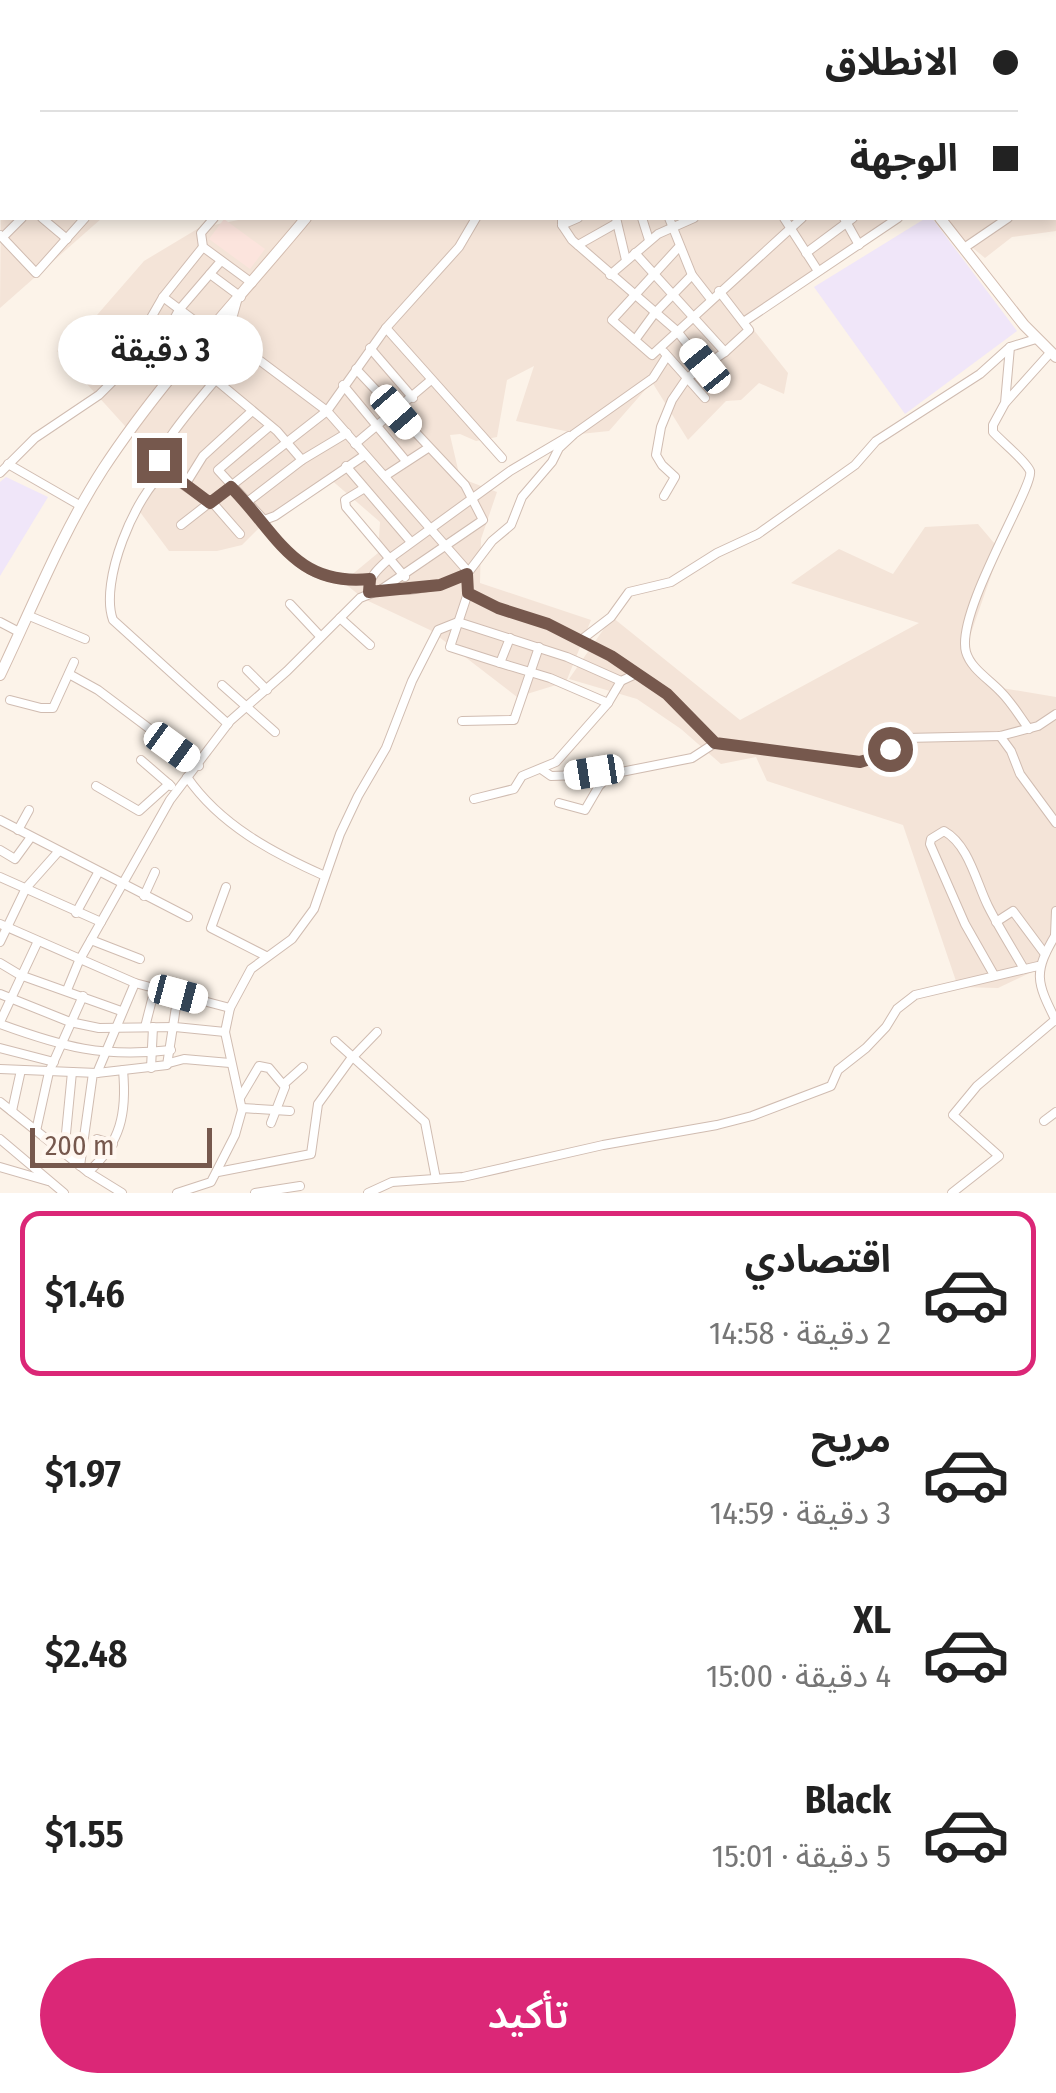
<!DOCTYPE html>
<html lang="ar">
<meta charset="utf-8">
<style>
body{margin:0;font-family:"Fira Sans Condensed","Noto Sans Arabic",sans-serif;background:#f6f6f6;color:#222;direction:rtl;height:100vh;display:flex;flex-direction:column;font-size:38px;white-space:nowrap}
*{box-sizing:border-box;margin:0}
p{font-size:32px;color:#767676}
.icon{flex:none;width:55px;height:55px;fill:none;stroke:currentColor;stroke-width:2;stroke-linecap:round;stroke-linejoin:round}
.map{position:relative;height:1193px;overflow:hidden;direction:ltr}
.sheet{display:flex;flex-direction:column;background:#fff;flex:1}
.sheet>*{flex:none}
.banner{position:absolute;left:0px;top:0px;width:1058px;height:220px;box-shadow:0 5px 15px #0003;direction:rtl;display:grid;align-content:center;height:220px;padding:0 40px;background:#fff}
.scale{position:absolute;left:30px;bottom:25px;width:182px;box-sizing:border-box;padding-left:10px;border:5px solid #76584d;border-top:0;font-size:28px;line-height:35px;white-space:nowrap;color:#76584d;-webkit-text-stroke:8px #fff7f0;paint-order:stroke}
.end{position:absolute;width:45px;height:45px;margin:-22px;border:12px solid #76584d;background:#fff;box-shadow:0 0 0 5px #fff}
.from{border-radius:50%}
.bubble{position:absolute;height:70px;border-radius:35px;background:#fff;box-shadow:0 5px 15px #0003;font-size:32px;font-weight:600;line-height:70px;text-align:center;direction:rtl}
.car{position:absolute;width:30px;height:60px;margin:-30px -15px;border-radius:12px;box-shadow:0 0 8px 2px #0007;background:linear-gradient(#fff 24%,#345 0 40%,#fff 0 76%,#345 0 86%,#fff 0)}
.banner b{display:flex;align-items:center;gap:35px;height:95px;font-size:38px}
.banner b+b{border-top:2px solid #e0e0e0}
.banner i{width:25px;height:25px;background:#222}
ul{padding:18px 0 0;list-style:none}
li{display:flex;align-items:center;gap:30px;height:165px;margin:0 20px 15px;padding:0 20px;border:5px solid transparent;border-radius:20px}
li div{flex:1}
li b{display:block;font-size:38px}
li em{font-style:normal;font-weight:600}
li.on{border-color:#db2777}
li>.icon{width:90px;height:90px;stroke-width:1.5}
.cta{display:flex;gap:20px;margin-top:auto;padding:20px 40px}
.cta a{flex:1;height:115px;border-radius:60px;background:#db2777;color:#fff;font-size:40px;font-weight:600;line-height:115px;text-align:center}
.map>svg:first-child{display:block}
.residential{fill:#f4e4d8}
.commercial{fill:#fce4dd}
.education{fill:#f0e6f9}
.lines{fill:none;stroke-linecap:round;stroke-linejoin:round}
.street-casing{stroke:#d0bcb1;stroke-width:10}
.secondary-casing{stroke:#d3bcaf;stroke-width:12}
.street{stroke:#fff;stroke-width:8}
.secondary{stroke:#fff;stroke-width:10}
.route{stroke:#76584d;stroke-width:12}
</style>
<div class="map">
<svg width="1056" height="1193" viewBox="0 0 1056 1193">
<rect width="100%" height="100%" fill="#fcf3e9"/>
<!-- residential -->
<g class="residential">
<path d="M13,0H1056L9,2Z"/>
<path d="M2,91V218H102L0,308Z"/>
<path d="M1056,188V231L1012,237L985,258L936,218H1055Z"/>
<path d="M248,218H907L841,251L745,319L788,373L784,394L759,383L741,400L726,401L688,440L652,382L609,431L580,434L516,421L534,366L507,380L497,437L476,441L460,434L450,435L460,478L497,492L481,539L480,583L591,620L566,682L517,697L430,630L364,599L343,582L378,553L380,522L329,478L281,506L242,545L217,551H169L140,512L163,468L57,351L97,315L144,261L199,228Z"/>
<path d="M978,524L1000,550L963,656L1002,688L1056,697V945L1042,967L998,988L958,987L903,825L767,781L756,757L721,764L681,729L637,699L569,679L612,617L740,720L919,623L791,583L839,549L893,574L925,527Z"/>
</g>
<!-- commercial -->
<path class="commercial" d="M224,219L265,249L250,269L209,239Z"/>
<!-- education -->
<g class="education">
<path d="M926,218H932L1017,331L905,414L814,287Z"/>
<path d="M6,477L48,497L0,576V482Z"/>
</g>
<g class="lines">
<defs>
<g id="street">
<path d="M64,0L65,2"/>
<path d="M89,0L91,2"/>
<path d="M123,0L124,2"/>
<path d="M148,0L149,2"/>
<path d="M184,0L185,2"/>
<path d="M312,0L316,2"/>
<path d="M620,0L623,2"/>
<path d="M821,0L822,2"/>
<path d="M870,0L872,2"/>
<path d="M895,0L897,2"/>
<path d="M929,0L931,2"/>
<path d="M962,0L963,2"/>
<path d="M222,2L225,0"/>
<path d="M244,2L245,0"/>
<path d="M272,2L273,0"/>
<path d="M332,2L334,0"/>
<path d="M533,2V0"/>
<path d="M590,2L591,0"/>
<path d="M632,2L635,0"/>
<path d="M754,2L757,0"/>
<path d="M848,2L853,0"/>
<path d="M1003,2L1007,0"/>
<path d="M1029,2L1032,0"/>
<path d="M1055,92H1056"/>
<path d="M0,107L2,105"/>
<path d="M1055,148H1056"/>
<path d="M0,153L2,155"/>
<path d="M0,179L2,177"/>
<path d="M1055,188H1056"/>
<path d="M42,218L67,239"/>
<path d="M214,218L201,233L203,247L252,283"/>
<path d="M562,218V225L572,240L677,331L705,367"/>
<path d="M616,218L626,260"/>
<path d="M642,218L649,240"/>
<path d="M669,218L692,275L710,298"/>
<path d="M784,218L818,271"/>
<path d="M844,218L859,245"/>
<path d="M562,225L578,218"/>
<path d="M0,235L36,273L85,218"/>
<path d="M3,237L22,218"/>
<path d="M578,245L617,223"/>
<path d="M678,248L612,320L652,355L802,218"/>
<path d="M964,248L1008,218"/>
<path d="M635,253L725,352"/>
<path d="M806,253L853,218"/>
<path d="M210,274L241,297"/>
<path d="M610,275L658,234L694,218"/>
<path d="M163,297L211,333"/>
<path d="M237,301L229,330L231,339L327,411L465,568L468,593L450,647L500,663L510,638"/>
<path d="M745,321L898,218"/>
<path d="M386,328L502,458"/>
<path d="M140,335L170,355"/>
<path d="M635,340L654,314L692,275"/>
<path d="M159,347L179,310L221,261"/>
<path d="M1010,347L1005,403L993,425V432C1002,442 1026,461 1030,471C1035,485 955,612 966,652C971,669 989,679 1001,692C1012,703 1020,717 1029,729"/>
<path d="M370,348L413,398"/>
<path d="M664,352L705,398"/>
<path d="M356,369L465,485L483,520L382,589"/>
<path d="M217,381L277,431L302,460"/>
<path d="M343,385L406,461"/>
<path d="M1006,402L1050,353"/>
<path d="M270,426L218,470L264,520L275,516L365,455"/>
<path d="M355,444L431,380"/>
<path d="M8,464L81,506"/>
<path d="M346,466L411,542"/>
<path d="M166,470C135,495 99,582 113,620L228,724"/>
<path d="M0,473L35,438L99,395L117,377L163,297L203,247"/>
<path d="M385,476L428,448"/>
<path d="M185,485L203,456L251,412"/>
<path d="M363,489L345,500L346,507L405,577"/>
<path d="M664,496L675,477L662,465L656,455L661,427L672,400L687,378L725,352L749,330L719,291"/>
<path d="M212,502L240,534"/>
<path d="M210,503C199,495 165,475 160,464C153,444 229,370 240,347"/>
<path d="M246,503L302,460L347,433"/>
<path d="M260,518C291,561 313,585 370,579"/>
<path d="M181,525L327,411L386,328L459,247L476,218"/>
<path d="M369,592C368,577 378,569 389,559L510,471L569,436"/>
<path d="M468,593L498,608L548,624L611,656L667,694L715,743L859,762L880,756L905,738L1000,736L1038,726L1056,714"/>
<path d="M290,604L320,636"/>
<path d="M27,615L85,639"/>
<path d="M340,618L370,645"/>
<path d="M0,622L19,632"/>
<path d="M581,640L611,617L629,592L671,582L717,553L758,534L855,465L876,441L980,374L1010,347L1036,339"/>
<path d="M500,663L550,678L608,703L621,681"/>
<path d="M247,670L267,690"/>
<path d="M69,674L98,690L199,766"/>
<path d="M222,685L275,732"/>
<path d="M10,700L41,708H53L74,662"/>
<path d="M462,721L514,720L539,647"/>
<path d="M1000,736L1011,751L1020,774L1056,823"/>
<path d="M141,760L171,786"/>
<path d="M541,769L551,776L611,774"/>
<path d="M187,777C220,825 273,853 325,876"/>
<path d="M96,786L139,811L169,784"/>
<path d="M474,799L514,789L522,776L556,762L608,703"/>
<path d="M559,803L585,810L599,786L611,774L692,758L715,743"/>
<path d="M0,820L188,917"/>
<path d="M18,830L29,810"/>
<path d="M0,850L15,859L31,837"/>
<path d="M0,877L101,922"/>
<path d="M226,887L211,928L266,956"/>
<path d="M144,896L155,872"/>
<path d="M76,913L98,873"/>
<path d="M996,922L1013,911L1045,954"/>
<path d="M0,924L135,983L230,1008"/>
<path d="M1056,934C1033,973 1036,981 1056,1021"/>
<path d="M1055,935L1056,911"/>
<path d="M91,940L140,959"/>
<path d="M0,942L26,888L58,852"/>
<path d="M0,963L20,975L121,1011"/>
<path d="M994,975L965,924L930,844L931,839L944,831C969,845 976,882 988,906C999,928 1012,948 1024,969"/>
<path d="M67,990L79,961L170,800L230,721L287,671L360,598L382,589L409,590L440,585L467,574L492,541L511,525L522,497L552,462L559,448L574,434L653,378L667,356"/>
<path d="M0,994L70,1022L99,1028L175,1027L225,1032"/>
<path d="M0,1022L38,941"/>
<path d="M0,1024C63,1047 103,1058 171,1050"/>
<path d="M145,1027L155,988"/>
<path d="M335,1041L425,1122L436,1179"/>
<path d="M0,1048L54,1062"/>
<path d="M169,1063L184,1059L230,1063"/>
<path d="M151,1068L153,1027"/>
<path d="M0,1069L97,1073L167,1065L178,994"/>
<path d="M97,1073L135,983"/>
<path d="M285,1083L303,1067"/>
<path d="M240,1098L259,1066L269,1068L285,1087L271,1123"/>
<path d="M0,1102L88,1172L122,1193"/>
<path d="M242,1108L290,1111"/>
<path d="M12,1111L21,1070"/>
<path d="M1044,1121L1056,1112"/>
<path d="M36,1131L49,1072L83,996"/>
<path d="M0,1139L64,1193"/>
<path d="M97,1139L113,1144"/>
<path d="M64,1154L72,1072"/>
<path d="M80,1166L93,1073"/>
<path d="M0,1167L48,1181"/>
<path d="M88,1172C121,1143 127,1113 123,1070"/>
<path d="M218,1172L311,1154L318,1104L350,1060L377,1032"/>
<path d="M177,1193L211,1182L235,1135L242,1110L225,1032L230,1008L251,969L292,939L314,909L340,834L358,796L386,748L412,681L438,630L458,622L567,657L621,681L636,674"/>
<path d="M255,1193L300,1186"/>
<path d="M368,1193L392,1182L463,1177L603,1145L717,1125L752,1116L831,1086L838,1070L866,1048L886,1027L897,1009L915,995L1038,966"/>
<path d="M952,1193L999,1156L953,1115L977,1086L1055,1020"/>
</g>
<g id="secondary">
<path d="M768,0L771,2"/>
<path d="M378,2L380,0"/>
<path d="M940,218L1024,325L1056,357"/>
<path d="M0,675C33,606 61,534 103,469C162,379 238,300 306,218"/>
</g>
</defs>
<!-- street casing -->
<use href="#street" class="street-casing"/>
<!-- secondary casing -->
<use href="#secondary" class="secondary-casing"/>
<!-- street -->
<use href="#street" class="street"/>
<!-- secondary -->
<use href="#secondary" class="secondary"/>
</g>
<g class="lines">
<!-- route -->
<path class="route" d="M159,460L166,470L210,503L231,487C277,533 294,587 370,579L369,592L440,585L467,574L468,593L498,608L548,624L611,656L667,694L715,743L860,762L880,756L890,749"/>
</g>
</svg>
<div class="scale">200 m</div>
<i class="end from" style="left:890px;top:749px"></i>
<i class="end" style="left:159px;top:460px"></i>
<div class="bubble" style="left:58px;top:315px;width:205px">3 دقيقة</div>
<i class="car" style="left:705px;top:366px;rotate:321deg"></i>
<i class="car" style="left:396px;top:412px;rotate:139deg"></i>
<i class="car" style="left:172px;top:747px;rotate:126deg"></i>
<i class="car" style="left:594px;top:772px;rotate:261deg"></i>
<i class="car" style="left:178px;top:994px;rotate:105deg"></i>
<div class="banner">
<b><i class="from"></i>الانطلاق</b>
<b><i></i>الوجهة</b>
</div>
</div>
<section class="sheet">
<ul>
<li class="on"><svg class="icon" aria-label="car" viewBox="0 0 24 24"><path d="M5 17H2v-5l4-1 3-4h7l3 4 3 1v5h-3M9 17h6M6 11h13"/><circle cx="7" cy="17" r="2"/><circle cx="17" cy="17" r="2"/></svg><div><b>اقتصادي</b><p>2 دقيقة · 14:58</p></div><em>$1.46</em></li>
<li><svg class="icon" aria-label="car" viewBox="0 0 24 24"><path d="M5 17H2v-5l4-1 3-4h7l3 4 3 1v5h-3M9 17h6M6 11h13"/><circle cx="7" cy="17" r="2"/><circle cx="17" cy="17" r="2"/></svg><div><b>مريح</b><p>3 دقيقة · 14:59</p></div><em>$1.97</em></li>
<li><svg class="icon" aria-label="car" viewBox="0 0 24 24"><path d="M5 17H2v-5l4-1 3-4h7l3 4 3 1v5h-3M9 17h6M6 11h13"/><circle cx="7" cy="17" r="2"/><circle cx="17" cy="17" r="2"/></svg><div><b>XL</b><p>4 دقيقة · 15:00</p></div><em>$2.48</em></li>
<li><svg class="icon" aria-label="car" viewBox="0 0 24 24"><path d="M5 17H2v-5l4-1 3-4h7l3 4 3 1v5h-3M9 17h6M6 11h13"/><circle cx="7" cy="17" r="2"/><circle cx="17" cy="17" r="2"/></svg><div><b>Black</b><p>5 دقيقة · 15:01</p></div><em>$1.55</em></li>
</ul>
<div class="cta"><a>تأكيد</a></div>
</section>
